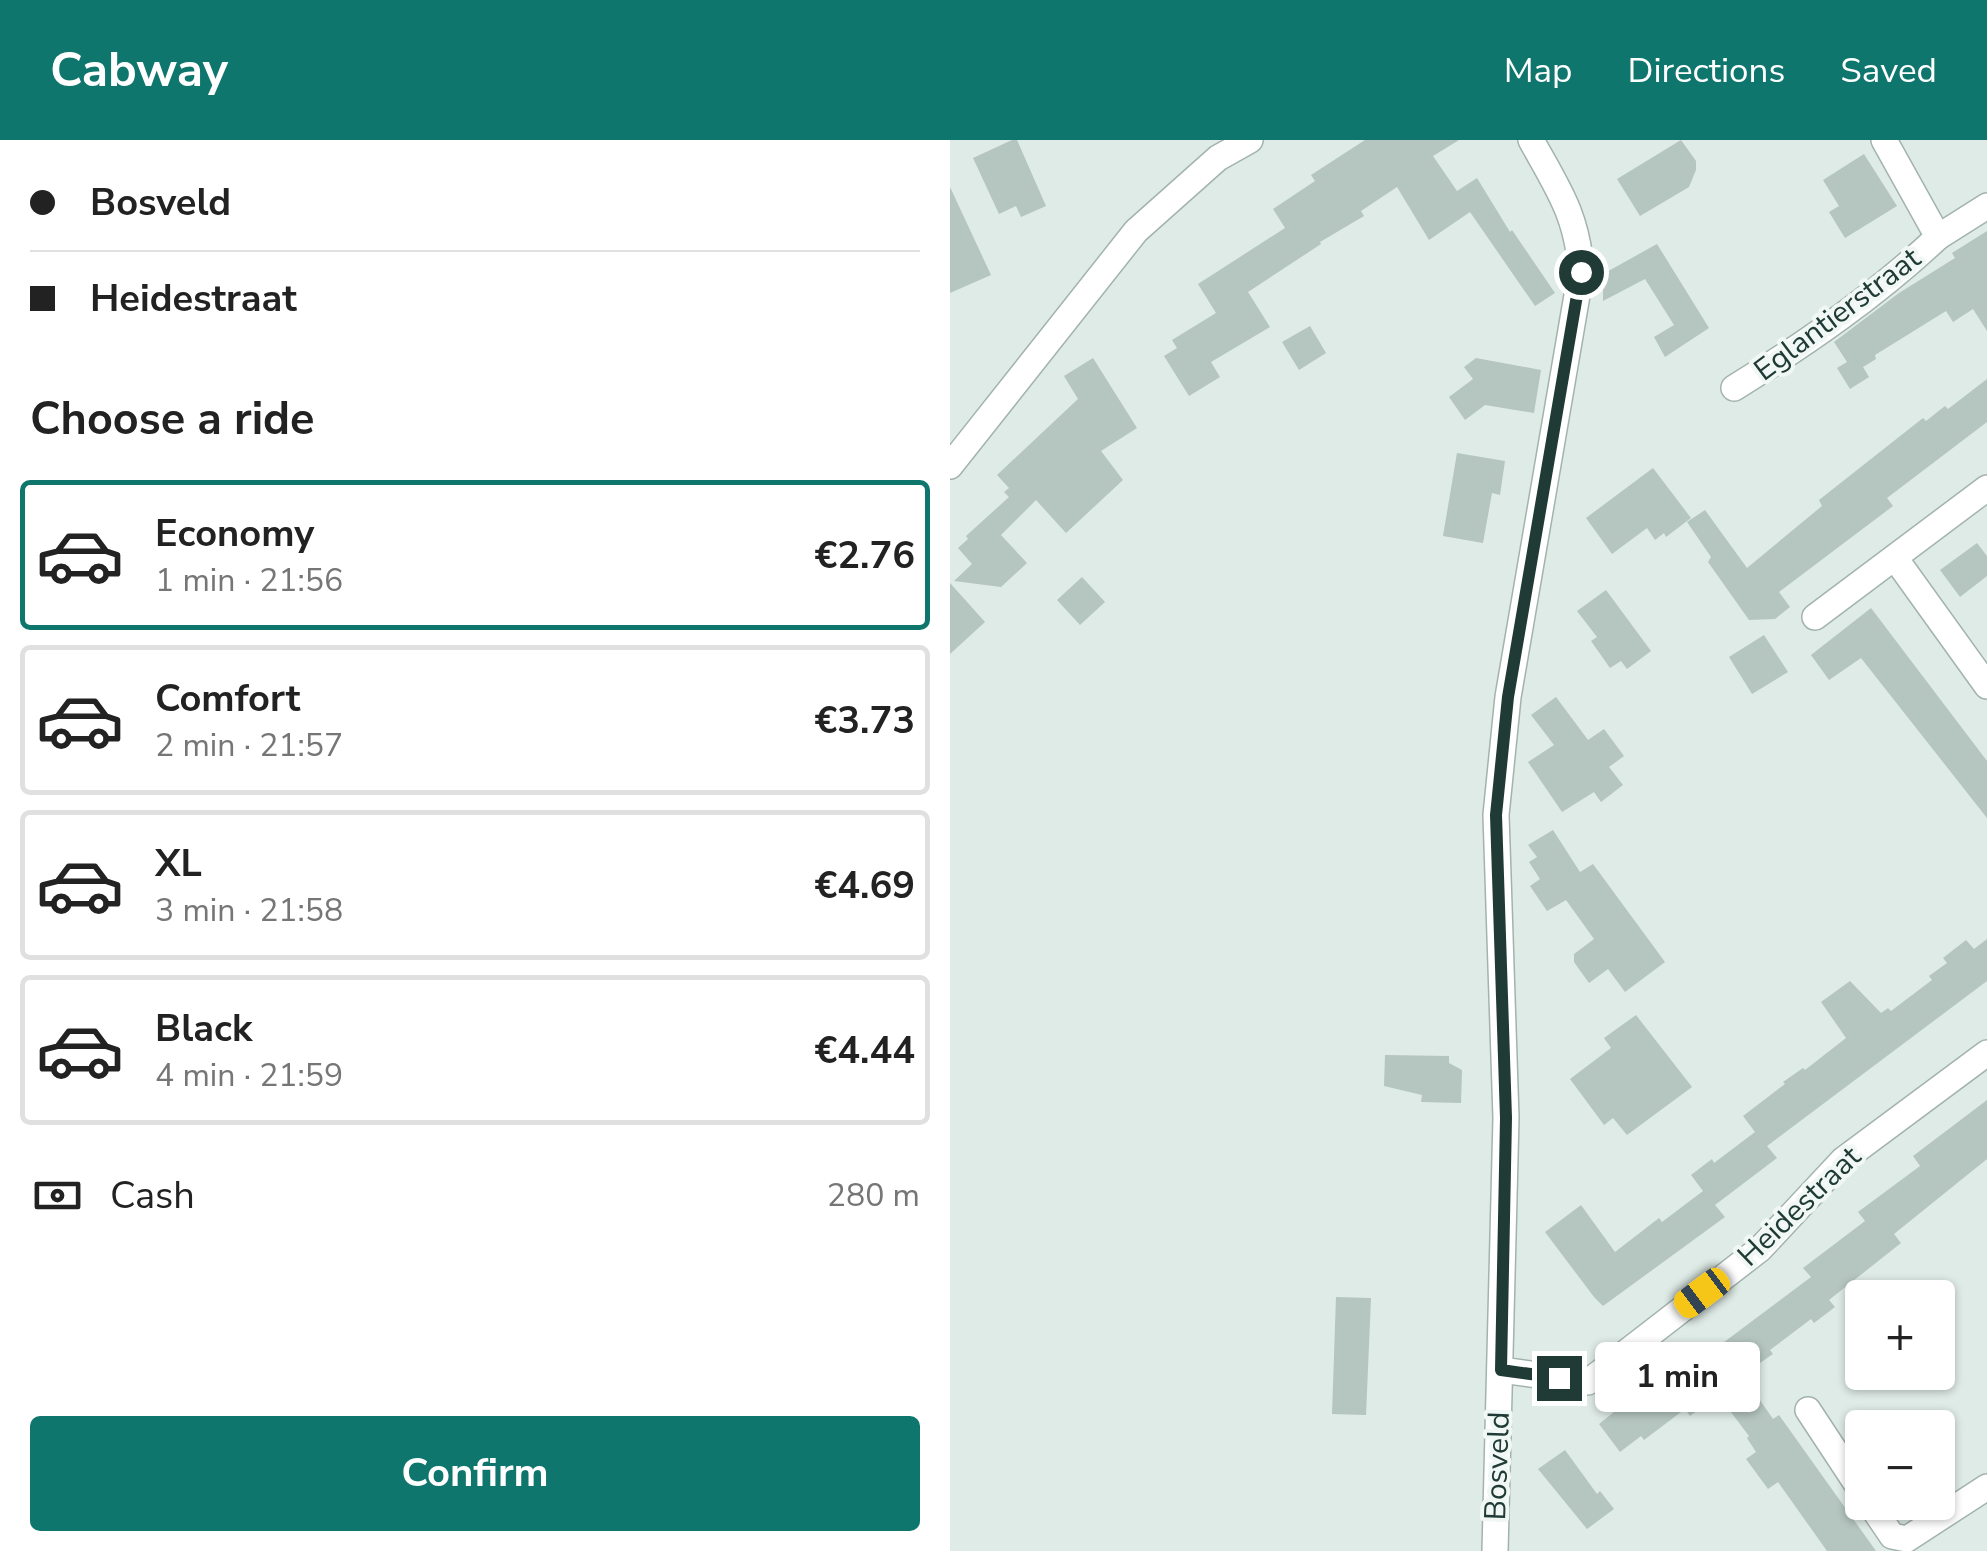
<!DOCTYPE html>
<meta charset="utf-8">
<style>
body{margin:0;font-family:"Nunito Sans",sans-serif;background:#f2f2f2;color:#222;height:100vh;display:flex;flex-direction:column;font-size:38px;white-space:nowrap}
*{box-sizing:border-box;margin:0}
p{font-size:32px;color:#767676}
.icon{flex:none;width:55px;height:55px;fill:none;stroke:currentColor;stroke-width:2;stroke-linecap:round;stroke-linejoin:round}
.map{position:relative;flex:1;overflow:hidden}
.details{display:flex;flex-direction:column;background:#fff;width:950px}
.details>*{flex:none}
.guide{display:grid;align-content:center;height:220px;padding:0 30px;background:#fff}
.controls{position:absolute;left:895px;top:1140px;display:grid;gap:20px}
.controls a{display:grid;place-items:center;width:110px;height:110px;border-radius:10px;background:#fff;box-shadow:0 2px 8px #0004;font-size:50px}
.end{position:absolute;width:45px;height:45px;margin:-22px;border:12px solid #203b35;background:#fff;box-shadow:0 0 0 5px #fff}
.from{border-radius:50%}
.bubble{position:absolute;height:70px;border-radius:10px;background:#fff;box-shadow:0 2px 8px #0004;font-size:32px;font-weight:700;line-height:70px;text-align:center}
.car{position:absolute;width:30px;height:60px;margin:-30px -15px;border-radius:12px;box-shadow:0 0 8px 2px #0007;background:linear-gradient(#f5c518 24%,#345 0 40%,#f5c518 0 76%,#345 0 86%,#f5c518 0)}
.guide b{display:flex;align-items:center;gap:35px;height:95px;font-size:38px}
.guide b+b{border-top:2px solid #e0e0e0}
.guide i{width:25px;height:25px;background:#222}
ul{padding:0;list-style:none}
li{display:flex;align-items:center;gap:30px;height:150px;margin:0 20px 15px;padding:0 10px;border:5px solid #e0e0e0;border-radius:10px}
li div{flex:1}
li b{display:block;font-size:38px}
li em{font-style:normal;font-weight:700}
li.selected{border-color:#0f766e}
li>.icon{width:90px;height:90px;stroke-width:1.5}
h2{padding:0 30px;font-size:45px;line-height:120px}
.pay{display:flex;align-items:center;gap:25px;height:110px;padding:0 30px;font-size:38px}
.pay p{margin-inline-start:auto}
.primary-button{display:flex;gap:20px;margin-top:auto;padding:20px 30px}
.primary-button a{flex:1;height:115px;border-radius:10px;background:#0f766e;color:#fff;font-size:40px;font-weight:700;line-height:115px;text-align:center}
header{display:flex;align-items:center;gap:60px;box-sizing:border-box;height:140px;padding:0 50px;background:#0f766e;color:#fff}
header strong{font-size:48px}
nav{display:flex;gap:55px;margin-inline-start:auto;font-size:35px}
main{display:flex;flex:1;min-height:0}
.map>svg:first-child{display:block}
.building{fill:#b5c5bf}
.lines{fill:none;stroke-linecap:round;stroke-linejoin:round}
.street-casing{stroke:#a2b3ad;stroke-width:28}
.street{stroke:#fff;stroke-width:25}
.route{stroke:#203b35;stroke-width:12}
.labels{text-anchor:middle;stroke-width:8;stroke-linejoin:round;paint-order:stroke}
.street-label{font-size:30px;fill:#203b35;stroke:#f0f7f4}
</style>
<header>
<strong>Cabway</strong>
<nav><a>Map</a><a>Directions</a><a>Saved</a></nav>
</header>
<main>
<section class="details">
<div class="guide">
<b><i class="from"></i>Bosveld</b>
<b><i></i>Heidestraat</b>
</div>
<h2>Choose a ride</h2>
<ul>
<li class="selected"><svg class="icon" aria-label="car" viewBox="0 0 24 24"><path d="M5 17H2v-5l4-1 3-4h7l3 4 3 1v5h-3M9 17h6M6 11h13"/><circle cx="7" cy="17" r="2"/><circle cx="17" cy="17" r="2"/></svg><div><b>Economy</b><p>1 min · 21:56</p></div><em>€2.76</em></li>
<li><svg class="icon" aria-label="car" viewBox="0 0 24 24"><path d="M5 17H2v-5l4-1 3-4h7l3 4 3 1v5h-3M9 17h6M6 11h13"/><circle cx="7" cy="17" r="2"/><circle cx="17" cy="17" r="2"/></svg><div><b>Comfort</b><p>2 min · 21:57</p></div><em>€3.73</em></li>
<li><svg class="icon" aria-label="car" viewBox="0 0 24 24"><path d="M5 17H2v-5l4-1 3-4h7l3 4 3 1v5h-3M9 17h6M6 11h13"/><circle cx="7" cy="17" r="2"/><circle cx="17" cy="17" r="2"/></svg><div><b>XL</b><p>3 min · 21:58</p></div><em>€4.69</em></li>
<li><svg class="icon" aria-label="car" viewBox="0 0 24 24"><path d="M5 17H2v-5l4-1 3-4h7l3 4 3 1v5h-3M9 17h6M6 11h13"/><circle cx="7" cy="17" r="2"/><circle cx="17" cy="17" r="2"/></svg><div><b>Black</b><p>4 min · 21:59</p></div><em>€4.44</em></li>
</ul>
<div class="pay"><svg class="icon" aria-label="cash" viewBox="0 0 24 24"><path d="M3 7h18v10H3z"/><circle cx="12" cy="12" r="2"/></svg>Cash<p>280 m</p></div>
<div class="primary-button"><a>Confirm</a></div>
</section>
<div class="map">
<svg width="1037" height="1411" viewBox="0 0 1037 1411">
<rect width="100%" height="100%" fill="#dfebe6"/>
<!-- building -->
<g class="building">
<path d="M62,0H67L96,66L71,77L66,66L49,74L23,18Z"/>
<path d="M415,0H509L483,16L507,51L527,38L560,92L562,90L605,153L585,166L520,72L479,100L447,47L411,71L414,76L370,102L371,104L298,152L320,187L261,222L270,237L239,256L214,216L227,208L222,200L266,173L248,144L335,88L323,69L365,41L361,35Z"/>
<path d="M731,0L746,21V30L739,47L690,76L667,39Z"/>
<path d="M914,14L947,66L895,98L879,72L889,66L873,40Z"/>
<path d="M0,47L41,135L0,153Z"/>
<path d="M1037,91V191L1023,169L1003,182L996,171L925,215L926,219L913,227L919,237L900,249L887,228L897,222L884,202L949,153L1005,118L1002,113Z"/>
<path d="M707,104L759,188L715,217L704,197L724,185L695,139L653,161V134Z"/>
<path d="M360,186L376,213L349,230L332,202Z"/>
<path d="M143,218L187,288L151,311L173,340L116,393L86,360L51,395L77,423L51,447L4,441L22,424L8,408L18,399L16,396L59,357L54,352L59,348L47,335L128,259L114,236Z"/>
<path d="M526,218L591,230L584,273L535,265L515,280L499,257L523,239L514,227Z"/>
<path d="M1037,239V282L937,358L943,366L829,452L840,467L825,479L799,480L758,422L761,417L737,382L755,370L797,428L872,366L869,360L973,278L976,281L995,266L998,269Z"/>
<path d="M507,313L555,321L550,355L542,353L533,403L493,396Z"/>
<path d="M703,328L741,378L716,397L714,393L705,400L697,388L662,414L636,378Z"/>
<path d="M1027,403L1037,416V436L1010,457L990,430Z"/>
<path d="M132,437L155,462L130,485L107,460Z"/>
<path d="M0,443L35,482L0,514Z"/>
<path d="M656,450L701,511L677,529L671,521L660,528L641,501L647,497L627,471Z"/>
<path d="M921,468L1037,621V678L911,518L879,540L861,515Z"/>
<path d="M814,495L838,532L802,554L779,517Z"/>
<path d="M606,557L638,600L654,589L674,616L659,627L673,645L651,662L644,652L612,672L578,622L604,605L581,575Z"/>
<path d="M603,690L630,732L643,724L715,822L675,852L658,829L639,843L624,822V814L644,799L616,760L597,771L580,746L590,739L579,722L587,717L578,705Z"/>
<path d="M1037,799V841L817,1006L827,1018L765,1065L775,1077L653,1166L644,1157L595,1092L631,1065L665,1112L709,1078L712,1082L753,1051L741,1035L762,1019L764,1023L805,992L793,976L835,944L833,942L853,928L855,930L896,898L871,862L900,841L931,873L938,868L941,871L982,840L979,836L997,823L993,818L1016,800L1024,809Z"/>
<path d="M686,875L742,947L677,995L663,978L654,985L620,939L661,908L654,898Z"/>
<path d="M435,915L499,916V923L512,930L511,963L471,962L472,955L434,946Z"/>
<path d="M1037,960V1019L944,1094L951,1103L879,1160L885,1167L864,1183L861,1179L820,1210L823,1214L807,1225L810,1229L796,1240L823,1279L829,1275L926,1411H877L828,1342L818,1349L796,1319L806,1312L797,1298L799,1296L768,1255L740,1276L735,1269L694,1300L691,1296L670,1312L649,1284L711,1234L718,1244L861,1137L853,1128L915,1081L908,1072L970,1026L963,1016Z"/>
<path d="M386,1157L421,1158L416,1275L382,1274Z"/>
<path d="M615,1310L647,1354L650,1351L664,1369L637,1389L588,1329Z"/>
</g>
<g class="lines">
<defs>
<g id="street">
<path d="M934,0L988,97L1037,66"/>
<path d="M784,248C857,203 925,156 988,97"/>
<path d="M0,326L186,91L268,18L300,0"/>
<path d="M945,418L1037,546"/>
<path d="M865,477L1037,348"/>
<path d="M551,1230L638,1242L810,1109L893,1020L1037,913"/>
<path d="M858,1270L912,1352"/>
<path d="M919,1362L942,1396L957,1399L1037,1347"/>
<path d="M545,1411L556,978L546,675L558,557L631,132C628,76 607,47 581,0"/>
</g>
</defs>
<!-- street casing -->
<use href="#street" class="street-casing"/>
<!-- street -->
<use href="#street" class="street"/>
</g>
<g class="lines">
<!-- route -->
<path class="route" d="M609,1238L551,1230L556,978L546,675L558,557L631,132"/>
</g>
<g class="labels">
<!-- street labels -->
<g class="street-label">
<text transform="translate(887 174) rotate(-37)" y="10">Eglantierstraat</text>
<text transform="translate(849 1066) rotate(-44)" y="10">Heidestraat</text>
<text transform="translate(547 1326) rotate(-88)" y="10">Bosveld</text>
</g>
</g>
</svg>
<div class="controls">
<a>+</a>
<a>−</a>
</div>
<i class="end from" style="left:631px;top:132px"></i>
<i class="end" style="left:609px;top:1238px"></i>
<div class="bubble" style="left:645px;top:1202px;width:165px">1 min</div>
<i class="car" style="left:752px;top:1153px;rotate:233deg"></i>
</div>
</main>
